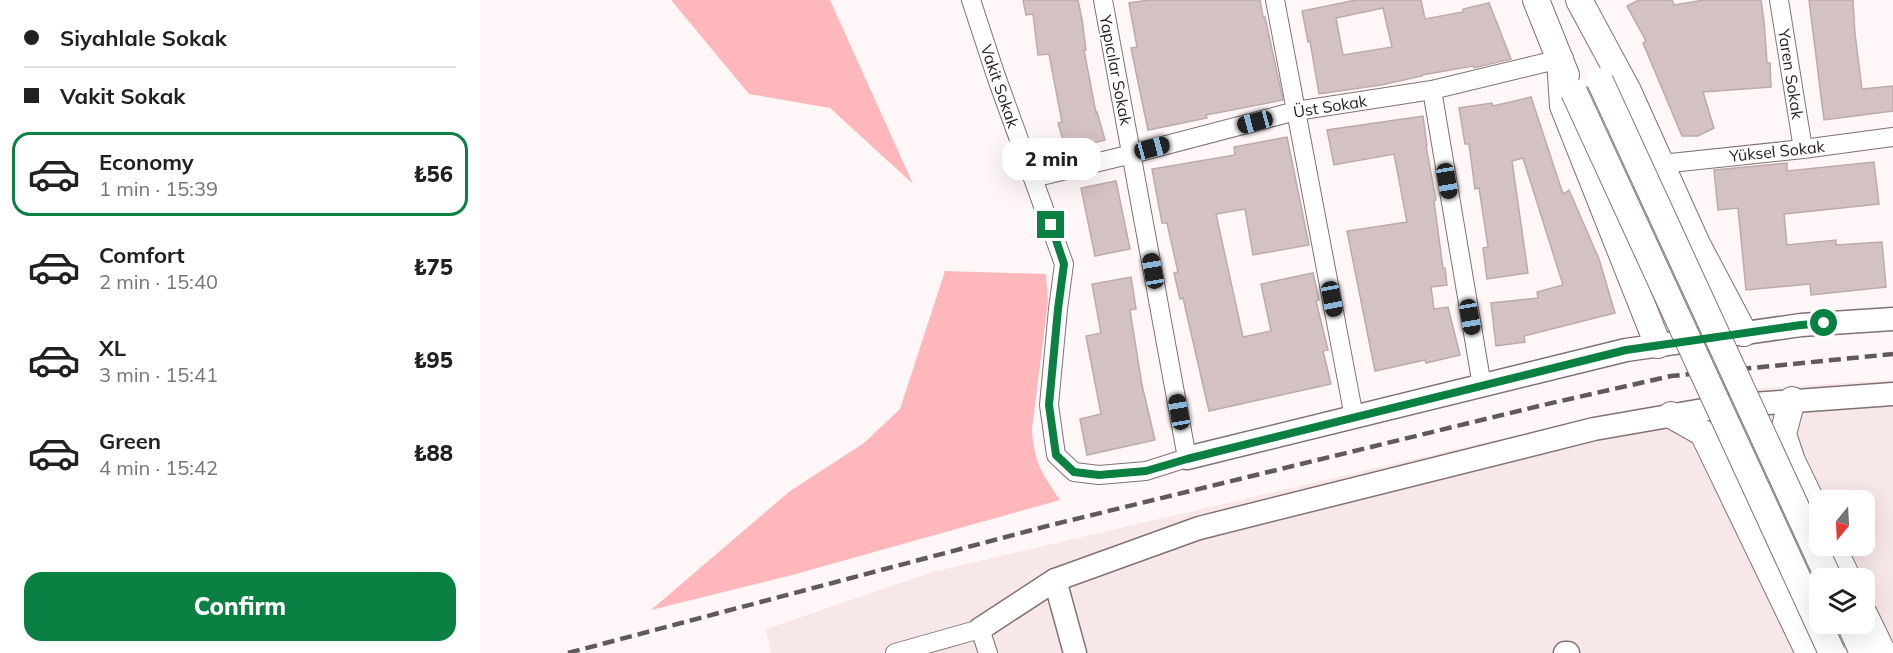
<!DOCTYPE html>
<meta charset="utf-8">
<style>
body{margin:0;font-family:Mulish,sans-serif;background:#f2f2f2;color:#202124;height:100vh;display:flex;flex-direction:column;font-size:22px;white-space:nowrap}
*{box-sizing:border-box;margin:0}
p{font-size:20px;color:#757577}
.icon{flex:none;width:33px;height:33px;fill:none;stroke:currentColor;stroke-width:2;stroke-linecap:round;stroke-linejoin:round}
.map{position:relative;flex:1;overflow:hidden}
.side{display:flex;flex-direction:column;background:#fff;width:480px}
.side>*{flex:none}
.banner{display:grid;align-content:center;height:132px;padding:0 24px;background:#fff}
.needle{width:39px;rotate:198deg}
.controls{position:absolute;left:1329px;top:490px;display:grid;gap:12px}
.controls a{display:grid;place-items:center;width:66px;height:66px;border-radius:12px;background:#fff;box-shadow:0 6px 24px #0002;font-size:30px}
.end{position:absolute;width:27px;height:27px;margin:-14px;border:8px solid #0b8043;background:#fff;box-shadow:0 0 0 3px #fff}
.from{border-radius:50%}
.bubble{position:absolute;height:42px;border-radius:18px;background:#fff;box-shadow:0 6px 24px #0002;font-size:20px;font-weight:800;line-height:42px;text-align:center}
.car{position:absolute;width:18px;height:36px;margin:-18px -9px;border-radius:8px;box-shadow:0 0 4px 2px #0007;background:linear-gradient(#222 24%,#8ab4d8 0 40%,#222 0 76%,#8ab4d8 0 86%,#222 0)}
.banner b{display:flex;align-items:center;gap:21px;height:57px;font-size:22px}
.banner b+b{border-top:2px solid #e0e0e0}
.banner i{width:15px;height:15px;background:#202124}
ul{padding:0;list-style:none}
li{display:flex;align-items:center;gap:18px;height:84px;margin:0 12px 9px;padding:0 12px;border:3px solid transparent;border-radius:18px}
li div{flex:1}
li b{display:block;font-size:22px}
li em{font-style:normal;font-weight:800}
li.active{border-color:#0b8043}
li>.icon{width:54px;height:54px;stroke-width:1.5}
.cta{display:flex;gap:12px;margin-top:auto;padding:12px 24px}
.cta a{flex:1;height:69px;border-radius:18px;background:#0b8043;color:#fff;font-size:24px;font-weight:800;line-height:69px;text-align:center}
main{display:flex;flex:1;min-height:0}
.map>svg:first-child{display:block}
.built{fill:#f8e7e8;fill-rule:evenodd}
.green{fill:#feb7bb}
.building{fill:#d4c1c2;stroke:#bdaaab;stroke-width:1.5;fill-rule:evenodd}
.lines{fill:none;stroke-linecap:round;stroke-linejoin:round}
.minor-casing{stroke:#827172;stroke-width:20}
.tertiary-casing{stroke:#827172;stroke-width:25}
.secondary-casing{stroke:#827172;stroke-width:28}
.minor{stroke:#fff;stroke-width:18}
.tertiary{stroke:#fff;stroke-width:22}
.secondary{stroke:#fff;stroke-width:26}
.rail{stroke:#615a5b;stroke-width:4.5;stroke-dasharray:12 6;stroke-linecap:butt}
.secondary-bridge-casing{stroke:#827172;stroke-width:28;stroke-linecap:butt}
.secondary-bridge{stroke:#fff;stroke-width:26}
.route{stroke:#0b8043;stroke-width:8}
.labels{text-anchor:middle;stroke-width:4.5;stroke-linejoin:round;paint-order:stroke}
.street-label{font-size:16px;fill:#241d1e;stroke:#fff}
</style>
<main>
<section class="side">
<div class="banner">
<b><i class="from"></i>Siyahlale Sokak</b>
<b><i></i>Vakit Sokak</b>
</div>
<ul>
<li class="active"><svg class="icon" aria-label="car" viewBox="0 0 24 24"><path d="M5 17H2v-5l4-1 3-4h7l3 4 3 1v5h-3M9 17h6M6 11h13"/><circle cx="7" cy="17" r="2"/><circle cx="17" cy="17" r="2"/></svg><div><b>Economy</b><p>1 min · 15:39</p></div><em>₺56</em></li>
<li><svg class="icon" aria-label="car" viewBox="0 0 24 24"><path d="M5 17H2v-5l4-1 3-4h7l3 4 3 1v5h-3M9 17h6M6 11h13"/><circle cx="7" cy="17" r="2"/><circle cx="17" cy="17" r="2"/></svg><div><b>Comfort</b><p>2 min · 15:40</p></div><em>₺75</em></li>
<li><svg class="icon" aria-label="car" viewBox="0 0 24 24"><path d="M5 17H2v-5l4-1 3-4h7l3 4 3 1v5h-3M9 17h6M6 11h13"/><circle cx="7" cy="17" r="2"/><circle cx="17" cy="17" r="2"/></svg><div><b>XL</b><p>3 min · 15:41</p></div><em>₺95</em></li>
<li><svg class="icon" aria-label="car" viewBox="0 0 24 24"><path d="M5 17H2v-5l4-1 3-4h7l3 4 3 1v5h-3M9 17h6M6 11h13"/><circle cx="7" cy="17" r="2"/><circle cx="17" cy="17" r="2"/></svg><div><b>Green</b><p>4 min · 15:42</p></div><em>₺88</em></li>
</ul>
<div class="cta"><a>Confirm</a></div>
</section>
<div class="map">
<svg width="1413" height="653" viewBox="0 0 1413 653">
<rect width="100%" height="100%" fill="#fff7f7"/>
<!-- built -->
<path class="built" d="M1413,380V653H291L286,629L453,572L990,446L1169,407L1272,389ZM1340,501H1384V546H1340ZM1340,579H1384V624H1340Z"/>
<!-- green -->
<g class="green">
<path d="M191,0H350L433,184L350,108L269,94Z"/>
<path d="M465,271L566,274L568,301L552,429C554,463 562,473 580,500L312,575L171,610L310,491L384,443L420,409Z"/>
</g>
<!-- building -->
<g class="building">
<path d="M543,0H598L602,19L606,50H604L616,113L617,112L625,140L586,150L578,123L582,122L569,54L558,55L553,14L546,15Z"/>
<path d="M669,0H780L783,17H785L803,100L726,115L727,118L668,130L651,48L657,47L649,3Z"/>
<path d="M876,0H941L945,19L983,12V9L1009,3L1031,59L994,68L993,66L942,75V76L901,85L839,94L830,41L828,42L822,11ZM903,8L912,47L863,55L856,18Z"/>
<path d="M1159,0H1192L1194,5L1224,0H1281L1284,21L1287,63H1290L1291,87L1223,92L1234,128L1218,136H1202L1163,43L1166,41L1147,6Z"/>
<path d="M1329,0H1373L1375,34L1382,89L1413,86V111L1344,120Z"/>
<path d="M1051,97L1083,194L1089,190L1119,259L1135,313L1044,336L1045,342L1016,346L1011,303L1058,298L1057,292L1083,285L1043,158L1032,161L1048,273L1007,279L1003,248L1008,247L999,188L995,189L989,144H985L979,108L1012,103L1013,106Z"/>
<path d="M943,116L947,146H946L956,200L954,201L963,268H965L967,285L951,287L954,309L968,307L980,355L946,363L945,360L895,371L867,231L927,222L914,154L854,165L847,130Z"/>
<path d="M807,137L829,245L773,255L765,209L736,214L763,337L791,331L781,284L833,273L839,300L836,301L848,350L843,351L851,384L729,411L703,298L700,299L694,273L698,272L687,223H682L672,169L755,155L754,147Z"/>
<path d="M1394,162L1399,204L1304,214L1307,245L1356,240V245L1402,242L1406,287L1331,295L1330,284L1266,290L1258,208L1238,210L1234,170L1307,163V171Z"/>
<path d="M636,181L650,249L615,256L601,188Z"/>
<path d="M651,277L656,309L650,310L662,385L675,440L607,455L600,419L621,414L606,336L621,333L612,284Z"/>
</g>
<g class="lines">
<defs>
<g id="minor">
<path d="M491,0L516,76L584,264L578,309L569,405L576,455L594,472L619,475L666,471L707,458L623,0"/>
<path d="M795,0L874,417"/>
<path d="M1299,0L1323,149"/>
<path d="M952,90L1002,386"/>
<path d="M1181,164L1323,149L1413,137"/>
<path d="M553,178L652,154L816,111L952,90L1080,59"/>
<path d="M415,653L500,629L508,653"/>
</g>
<g id="tertiary">
<path d="M707,458L1146,350L1321,325L1413,319"/>
<path d="M575,580L595,653"/>
<path d="M500,629L575,580L719,528L1114,429L1246,406L1413,394"/>
<path d="M1085,653H1088"/>
</g>
<g id="secondary">
<path d="M1056,0L1086,75"/>
<path d="M1099,0L1148,91L1217,244L1264,333"/>
<path d="M1080,59L1083,106L1178,345"/>
<path d="M1312,400L1303,434L1312,461L1340,519"/>
<path d="M1191,415L1223,433L1329,653"/>
<path d="M1352,546L1368,579"/>
<path d="M1384,614L1403,653"/>
<path d="M1370,624L1383,653"/>
</g>
</defs>
<!-- minor casing -->
<use href="#minor" class="minor-casing"/>
<!-- tertiary casing -->
<use href="#tertiary" class="tertiary-casing"/>
<!-- secondary casing -->
<use href="#secondary" class="secondary-casing"/>
<!-- minor -->
<use href="#minor" class="minor"/>
<!-- tertiary -->
<use href="#tertiary" class="tertiary"/>
<!-- secondary -->
<use href="#secondary" class="secondary"/>
<!-- rail -->
<path class="rail" d="M88,653L571,525L1063,405L1191,376L1413,354"/>
<defs>
<g id="secondary-bridge">
<path d="M1120,81L1349,579"/>
<path d="M1094,92L1352,653"/>
</g>
</defs>
<!-- secondary-bridge casing -->
<use href="#secondary-bridge" class="secondary-bridge-casing"/>
<!-- secondary-bridge -->
<use href="#secondary-bridge" class="secondary-bridge"/>
</g>
<g class="lines">
<!-- route -->
<path class="route" d="M571,225L584,264L578,309L569,405L576,455L594,472L619,475L666,471L707,459L1146,350L1321,325L1344,323"/>
</g>
<g class="labels">
<!-- street labels -->
<g class="street-label">
<text transform="translate(636 70) rotate(79)" y="6">Yapıcılar Sokak</text>
<text transform="translate(1311 74) rotate(81)" y="6">Yaren Sokak</text>
<text transform="translate(520 86) rotate(71)" y="6">Vakit Sokak</text>
<text transform="translate(850 106) rotate(-9)" y="6">Üst Sokak</text>
<text transform="translate(1297 151) rotate(-6)" y="6">Yüksel Sokak</text>
</g>
</g>
</svg>
<div class="controls">
<a><svg class="needle" viewBox="-14 -14 28 28"><path d="M0-13l5 13h-10z" fill="#e53935"/><path d="M0 13l5-13h-10z" fill="#757577"/></svg></a>
<a><svg class="icon" aria-label="layers" viewBox="0 0 24 24"><path d="M12 4l9 5-9 5-9-5zM3 14l9 5 9-5"/></svg></a>
</div>
<i class="end from" style="left:1344px;top:323px"></i>
<i class="end" style="left:571px;top:225px"></i>
<div class="bubble" style="left:522px;top:138px;width:99px">2 min</div>
<i class="car" style="left:775px;top:122px;rotate:255deg"></i>
<i class="car" style="left:672px;top:148px;rotate:75deg"></i>
<i class="car" style="left:967px;top:181px;rotate:170deg"></i>
<i class="car" style="left:673px;top:271px;rotate:350deg"></i>
<i class="car" style="left:852px;top:299px;rotate:169deg"></i>
<i class="car" style="left:990px;top:317px;rotate:170deg"></i>
<i class="car" style="left:699px;top:412px;rotate:350deg"></i>
</div>
</main>
